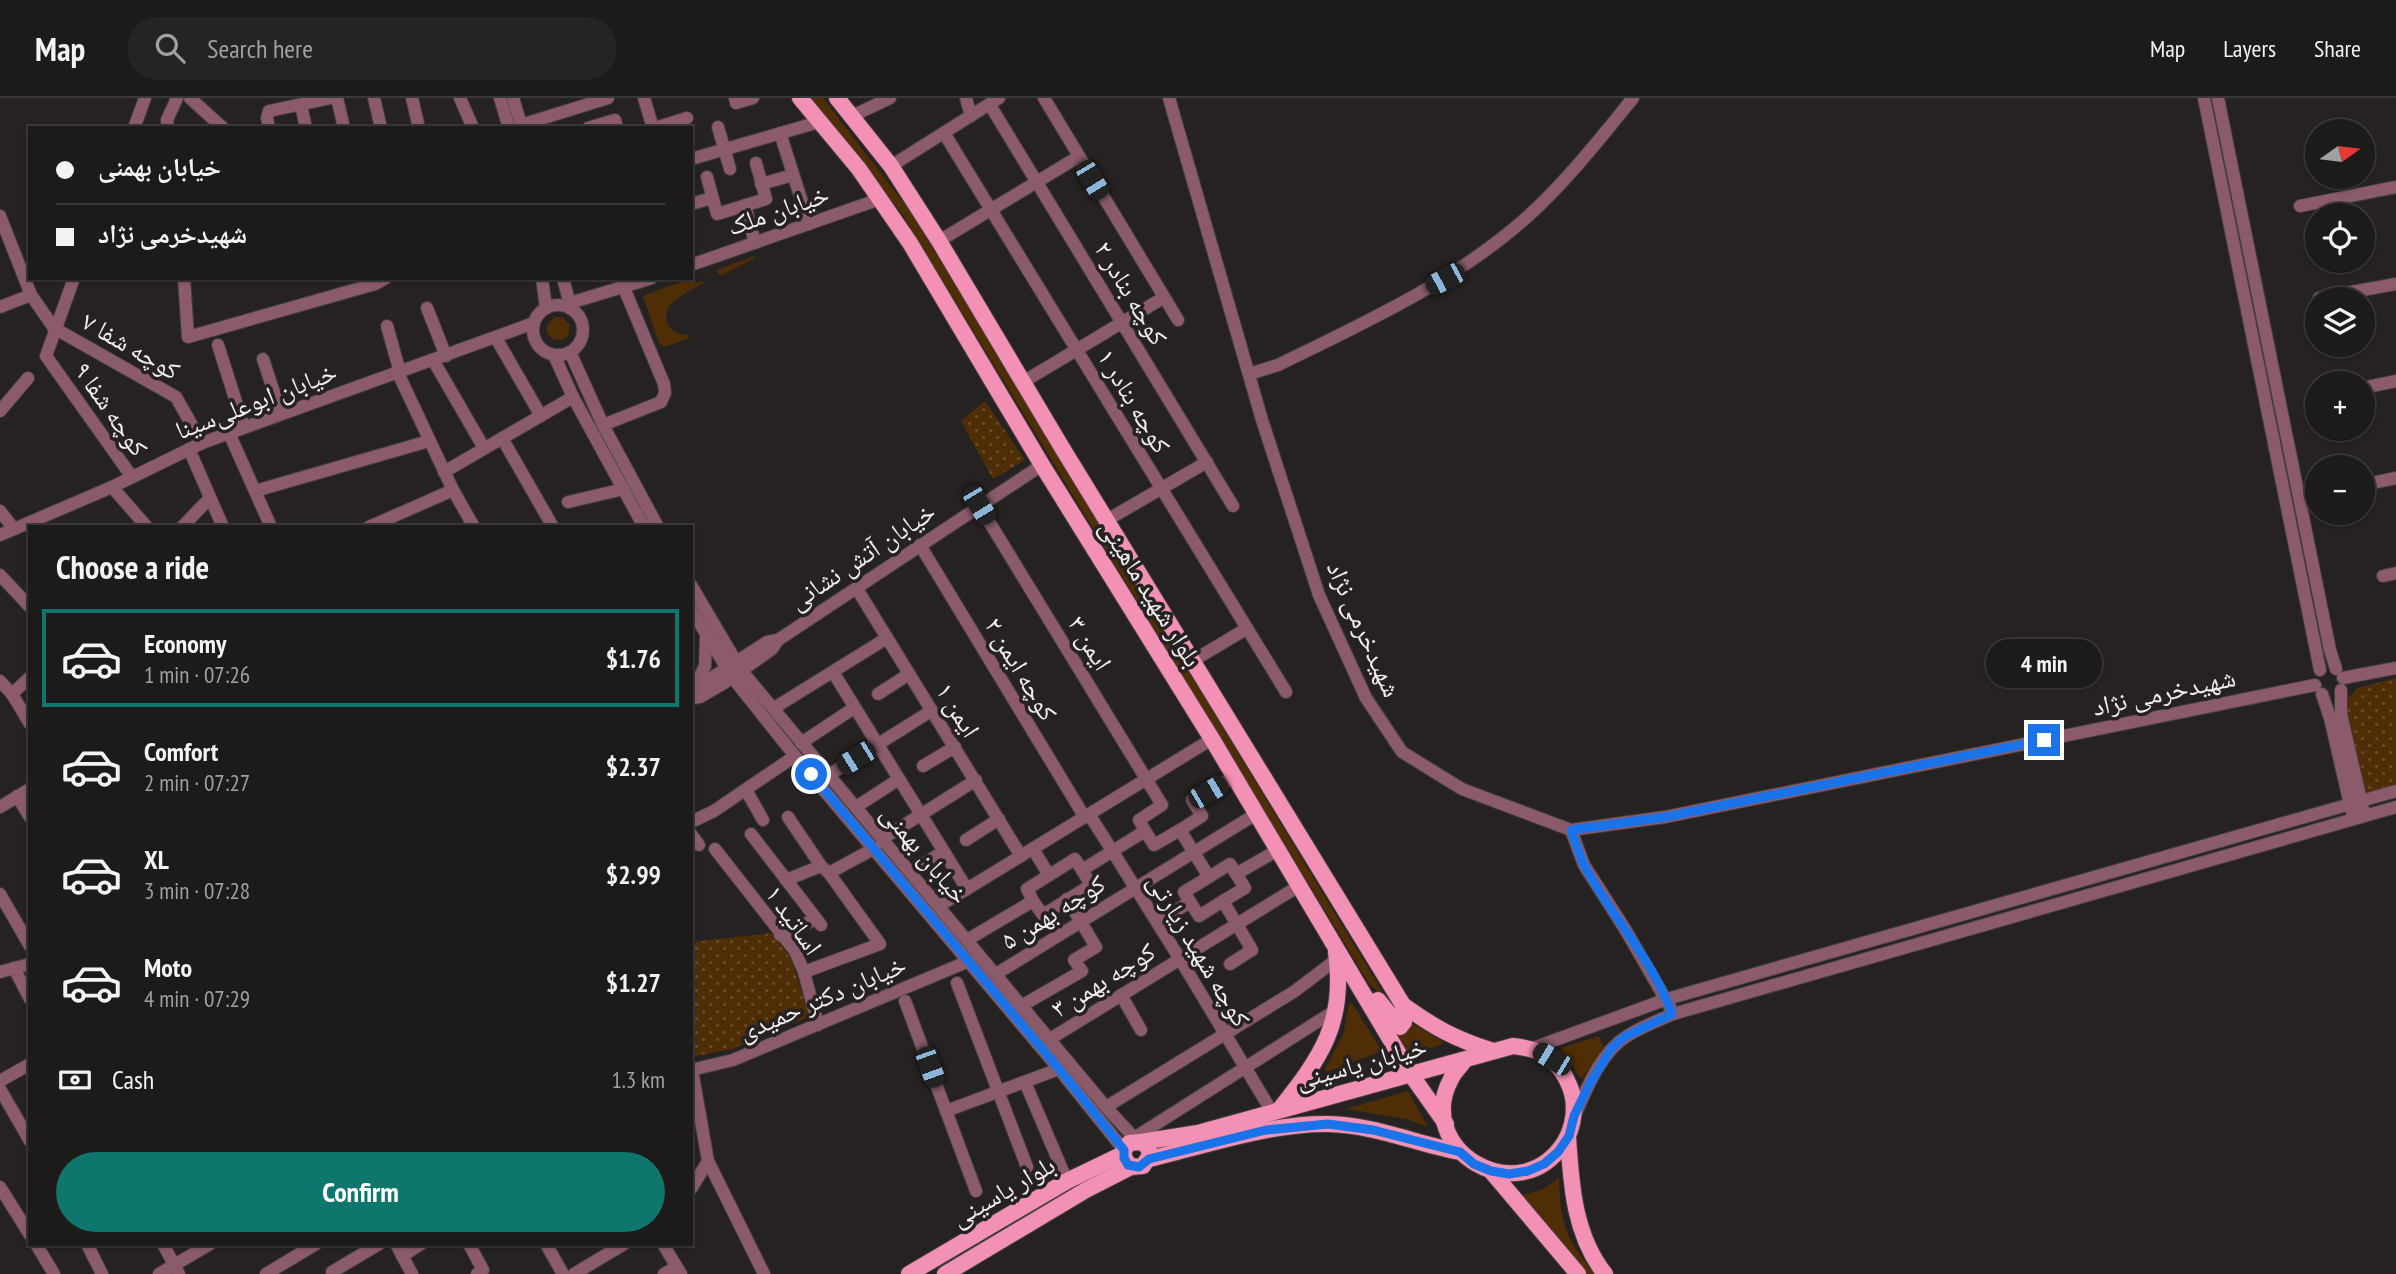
<!DOCTYPE html>
<meta charset="utf-8">
<style>
body{margin:0;font-family:"PT Sans Narrow","Noto Naskh Arabic",sans-serif;background:#252323;color:#f1f3f6;height:100vh;display:flex;flex-direction:column;font-size:26px;white-space:nowrap}
*{box-sizing:border-box;margin:0}
p{font-size:23px;color:#a0a1a2}
.icon{flex:none;width:38px;height:38px;fill:none;stroke:currentColor;stroke-width:2;stroke-linecap:round;stroke-linejoin:round}
.map{position:relative;flex:1;overflow:hidden}
.side{position:absolute;left:28px;top:427px;width:665px;height:721px;display:flex;flex-direction:column;background:#1d1a1a;border-radius:0px;box-shadow:0 2px 5px #0004,0 0 0 2px #3b3839}
.side>*{flex:none}
.hud{position:absolute;left:28px;top:28px;width:665px;height:154px;border-radius:0px;box-shadow:0 2px 5px #0004,0 0 0 2px #3b3839;display:grid;align-content:center;height:154px;padding:0 28px;background:#1d1a1a}
.needle{width:46px;rotate:76deg}
.buttons{position:absolute;left:2305px;top:21px;display:grid;gap:14px}
.buttons a{display:grid;place-items:center;width:70px;height:70px;border-radius:50%;background:#1d1a1a;box-shadow:0 2px 5px #0004,0 0 0 2px #3b3839;font-size:35px}
.end{position:absolute;width:32px;height:32px;margin:-16px;border:9px solid #1a73e8;background:#fff;box-shadow:0 0 0 4px #fff}
.from{border-radius:50%}
.bubble{position:absolute;height:49px;border-radius:24px;background:#1d1a1a;box-shadow:0 2px 5px #0004,0 0 0 2px #3b3839;font-size:23px;font-weight:700;line-height:49px;text-align:center}
.car{position:absolute;width:21px;height:42px;margin:-21px -10px;border-radius:9px;box-shadow:0 0 5px 2px #0007;background:linear-gradient(#222 24%,#8ab4d8 0 40%,#222 0 76%,#8ab4d8 0 86%,#222 0)}
.hud b{display:flex;align-items:center;gap:24px;height:66px;font-size:26px}
.hud b+b{border-top:2px solid #3b3839}
.hud i{width:18px;height:18px;background:#f1f3f6}
ul{padding:0;list-style:none}
li{display:flex;align-items:center;gap:21px;height:98px;margin:0 14px 10px;padding:0 14px;border:4px solid transparent;border-radius:0px}
li div{flex:1}
li b{display:block;font-size:26px}
li em{font-style:normal;font-weight:700}
li.selected{border-color:#0f766e}
li>.icon{width:63px;height:63px;stroke-width:1.5}
h2{padding:0 28px;font-size:32px;line-height:84px}
.pay{display:flex;align-items:center;gap:18px;height:77px;padding:0 28px;font-size:26px}
.pay p{margin-inline-start:auto}
.button{display:flex;gap:14px;margin-top:auto;padding:14px 28px}
.button a{flex:1;height:80px;border-radius:42px;background:#0f766e;color:#fff;font-size:28px;font-weight:700;line-height:80px;text-align:center}
header{display:flex;align-items:center;gap:42px;box-sizing:border-box;height:98px;padding:0 35px;background:#1d1a1a;border-bottom:2px solid #3b3839}
header strong{font-size:33px}
nav{display:flex;gap:38px;margin-inline-start:auto;font-size:24px}
.search{width:490px;height:63px;background:#252323;display:flex;align-items:center;gap:18px;box-sizing:border-box;padding:0 24px;border-radius:38px;color:#a0a1a2;font-size:26px}
.map>svg:first-child{display:block}
.green{fill:#4f2e06}
.park{fill:url(#park-dots)}
.lines{fill:none;stroke-linecap:round;stroke-linejoin:round}
.minor-casing{stroke:#433f3f;stroke-width:14}
.major-casing{stroke:#433f3f;stroke-width:18}
.minor{stroke:#8b5b6c;stroke-width:12}
.major{stroke:#f390b5;stroke-width:16}
.route{stroke:#1a73e8;stroke-width:9}
.labels{text-anchor:middle;stroke-width:7;stroke-linejoin:round;paint-order:stroke}
.street-label{font-size:26px;fill:#f2eeee;stroke:#272222}
</style>
<header>
<strong>Map</strong>
<div class="search"><svg class="icon" aria-label="search" viewBox="0 0 24 24"><circle cx="10" cy="10" r="6"/><path d="M15 15l6 6"/></svg>Search here</div>
<nav><a>Map</a><a>Layers</a><a>Share</a></nav>
</header>
<div class="map">
<svg width="2396" height="1176" viewBox="0 0 2396 1176">
<defs>
<pattern id="park-dots" width="8" height="8" patternUnits="userSpaceOnUse" patternTransform="scale(1.75)"><rect width="8" height="8" fill="#4f2e06"/><path d="M2 2h.1M6 6h.1" fill="none" stroke="#694d2b" stroke-width="1.8" stroke-linecap="round"/></pattern>
</defs>
<rect width="100%" height="100%" fill="#272222"/>
<!-- green -->
<g class="green">
<path d="M812,0H823L910,113L1400,923H1398L1379,894L1370,887L903,117Z"/>
<path d="M754,158L755,160L722,177L718,176L717,172Z"/>
<path d="M693,179L695,185L703,183V185C689,194 658,205 668,226C672,234 680,237 688,237L689,240L665,249L659,245L643,198Z"/>
<path d="M555,219H562L570,227L568,238L561,242L553,241L547,235V227Z"/>
<path d="M1352,905L1382,953L1326,974L1325,971L1343,937L1349,906Z"/>
<path d="M1411,925L1445,945L1409,958L1395,934L1406,933Z"/>
<path d="M1599,938L1605,952L1581,981L1571,966L1559,955L1562,950Z"/>
<path d="M1408,993L1428,1029L1406,1021L1346,1011Z"/>
<path d="M1559,1080C1560,1126 1566,1141 1595,1176H1586L1521,1098L1543,1091Z"/>
</g>
<!-- park -->
<g class="park">
<path d="M985,303L1025,362L993,381L961,323Z"/>
<path d="M2396,580V689L2369,696L2364,693L2349,627L2347,611L2349,599L2358,590Z"/>
<path d="M772,835L792,862L809,919L732,951L691,959V844Z"/>
</g>
<g class="lines">
<defs>
<g id="minor">
<path d="M190,0L223,30"/>
<path d="M337,0L344,30"/>
<path d="M374,0L381,30"/>
<path d="M412,0L419,30"/>
<path d="M460,0L473,30"/>
<path d="M500,0L509,30"/>
<path d="M513,0L522,30"/>
<path d="M644,0L653,30"/>
<path d="M735,0L736,5L753,0"/>
<path d="M966,0L971,18"/>
<path d="M1044,0L1178,222"/>
<path d="M1169,0L1262,322L1319,497L1366,600L1402,654L1462,691L1571,732L1665,719L2315,587"/>
<path d="M2204,0L2320,572"/>
<path d="M2218,0L2330,552L2336,571"/>
<path d="M301,7L306,30"/>
<path d="M990,7L1233,408"/>
<path d="M852,18L890,0"/>
<path d="M521,27L608,0"/>
<path d="M718,29L730,71"/>
<path d="M134,30L145,0"/>
<path d="M168,30L167,22L177,0"/>
<path d="M269,30L267,20L269,13L331,0"/>
<path d="M588,30L615,22L617,30"/>
<path d="M655,30L687,20"/>
<path d="M780,35L809,126"/>
<path d="M944,35L1286,594"/>
<path d="M691,61L819,24"/>
<path d="M891,68L999,0"/>
<path d="M707,79L717,116L766,101L756,65"/>
<path d="M761,86L793,77"/>
<path d="M691,106L712,100"/>
<path d="M745,107L755,145"/>
<path d="M2300,108L2396,89"/>
<path d="M0,118L31,197L54,230L176,299L202,345"/>
<path d="M939,143L1078,59"/>
<path d="M691,167L880,101"/>
<path d="M74,180L46,258L132,379"/>
<path d="M184,180L188,239L375,186L386,180"/>
<path d="M542,180L546,210"/>
<path d="M563,180L571,211"/>
<path d="M2319,200L2396,186"/>
<path d="M570,205L652,180"/>
<circle cx="558" cy="232" r="25"/>
<path d="M0,209L31,197"/>
<path d="M427,210L446,258"/>
<path d="M387,228L400,274"/>
<path d="M496,240L541,318"/>
<path d="M218,247L244,329"/>
<path d="M570,254L603,327L658,429"/>
<path d="M554,257L573,299L644,429"/>
<path d="M263,261L281,316"/>
<path d="M433,262L484,350"/>
<path d="M398,275L453,392L474,429"/>
<path d="M1249,276L1278,267C1364,225 1454,184 1526,120C1566,84 1599,42 1633,0"/>
<path d="M1023,284L1163,200"/>
<path d="M2362,290L2396,283"/>
<path d="M0,313L28,280"/>
<path d="M603,327L661,304L665,295L664,286L624,190"/>
<path d="M229,335L271,429"/>
<path d="M502,340L553,429"/>
<path d="M189,351L223,429"/>
<path d="M444,374L573,299"/>
<path d="M2362,387L2396,380"/>
<path d="M112,389L147,429"/>
<path d="M255,393L429,343"/>
<path d="M568,404L624,391"/>
<path d="M0,413L14,431"/>
<path d="M1107,422L1207,364"/>
<path d="M182,429L210,400"/>
<path d="M369,429L453,392"/>
<path d="M0,437L112,389L202,345L534,225"/>
<path d="M920,447L1084,718"/>
<path d="M0,477L30,509"/>
<path d="M2383,478L2396,475"/>
<path d="M691,487L741,572L1106,1009L1137,1043"/>
<path d="M857,491L1021,758"/>
<path d="M691,511L732,579L795,658L1059,971L1124,1052"/>
<path d="M1194,562L1246,531"/>
<path d="M833,574L967,791"/>
<path d="M2343,580L2396,570"/>
<path d="M0,583L12,596L30,626"/>
<path d="M695,588L705,568L706,539"/>
<path d="M2341,592V616L2363,711"/>
<path d="M691,593L767,544L778,542L1042,367"/>
<path d="M12,596L30,579"/>
<path d="M878,596L909,576"/>
<path d="M2322,596L2330,620L2352,715"/>
<path d="M691,601L700,599L724,585L772,551L778,542"/>
<path d="M774,610L887,540"/>
<path d="M801,645L854,610"/>
<path d="M923,668L955,649"/>
<path d="M829,677L931,613"/>
<path d="M746,692L763,722"/>
<path d="M17,698L30,719"/>
<path d="M0,709L30,691"/>
<path d="M856,709L899,681"/>
<path d="M1084,718L1092,721L1101,735L1180,861L1272,1014"/>
<path d="M788,719L821,768L829,775L880,846L804,874"/>
<path d="M691,724L714,713L795,658"/>
<path d="M1180,732L1202,718L1192,702L1234,679"/>
<path d="M1571,732L1584,767L1625,831L1670,909"/>
<path d="M1145,733L1154,747L1180,732L1209,779L1184,794L1199,818L1223,803"/>
<path d="M691,736L699,747"/>
<path d="M751,736L821,827"/>
<path d="M882,741L976,682"/>
<path d="M966,742L999,721"/>
<path d="M715,751L795,853L804,874L818,927"/>
<path d="M1033,751L1049,777"/>
<path d="M910,774L943,754"/>
<path d="M829,775L875,750"/>
<path d="M1236,776L1278,752"/>
<path d="M1209,779L1230,766L1245,790L1223,803L1252,852L1230,866"/>
<path d="M786,782L821,768"/>
<path d="M0,796L30,848"/>
<path d="M1033,803L1027,791L1075,761L1082,772"/>
<path d="M939,808L1212,641"/>
<path d="M1157,824L1190,804"/>
<path d="M780,837L816,821"/>
<path d="M967,842L1033,803L1043,817L1091,787L1082,772L1145,733L1139,722L1162,707L979,407"/>
<path d="M14,870L30,901"/>
<path d="M0,874L30,866"/>
<path d="M996,876L1256,716"/>
<path d="M957,885L1027,1069"/>
<path d="M1121,897L1141,932"/>
<path d="M905,903L976,1093"/>
<path d="M1021,908L1082,873L1074,862L1096,849L1067,801"/>
<path d="M1050,941L1299,788"/>
<path d="M1533,950L1667,901L2396,693"/>
<path d="M691,972L733,962L969,863"/>
<path d="M0,983L30,966"/>
<path d="M1025,984L1067,1083"/>
<path d="M0,991L30,1043"/>
<path d="M1106,1009L1295,893L1337,861"/>
<path d="M946,1013L1059,971"/>
<path d="M1575,1017C1587,990 1601,954 1627,938C1641,929 1657,923 1673,916L2396,709"/>
<path d="M1134,1040L1336,912"/>
<path d="M708,1063L764,1176"/>
<path d="M0,1089L30,1137"/>
<path d="M691,1091L708,1063L692,972"/>
<path d="M36,1146L54,1176"/>
<path d="M87,1146L102,1176"/>
<path d="M163,1146L179,1176"/>
<path d="M396,1146L412,1176"/>
<path d="M469,1146L483,1172L477,1176"/>
<path d="M546,1146L563,1176"/>
<path d="M663,1146L681,1176"/>
<path d="M402,1158L421,1146"/>
<path d="M159,1176L210,1146"/>
<path d="M266,1176L316,1146"/>
<path d="M333,1176L332,1174L379,1146"/>
<path d="M574,1176L624,1146"/>
<path d="M664,1176L676,1169"/>
</g>
<g id="major">
<path d="M800,0L859,71L910,145L1042,367L1212,641L1412,978L1446,1026"/>
<path d="M837,0L891,68L939,143L1061,348L1403,907C1435,930 1455,941 1493,953"/>
<path d="M1378,902L1400,929L1404,924L1403,907"/>
<path d="M1279,1012C1321,959 1346,925 1336,854"/>
<path d="M1568,1038C1571,1086 1574,1137 1605,1176"/>
<path d="M1141,1044L1198,1035L1513,948C1542,951 1559,961 1570,989C1577,1007 1574,1029 1564,1045C1518,1115 1413,1051 1451,981C1454,974 1460,969 1464,963"/>
<path d="M1149,1061C1204,1048 1271,1025 1328,1026C1374,1027 1417,1046 1460,1054"/>
<path d="M1491,1073L1578,1176"/>
<path d="M909,1176L1067,1083L1123,1056"/>
<path d="M945,1176L1086,1092L1131,1069L1143,1068L1150,1057L1148,1049L1141,1044L1129,1045L1124,1052V1060L1131,1069"/>
</g>
</defs>
<!-- minor casing -->
<use href="#minor" class="minor-casing"/>
<!-- major casing -->
<use href="#major" class="major-casing"/>
<!-- minor -->
<use href="#minor" class="minor"/>
<!-- major -->
<use href="#major" class="major"/>
</g>
<g class="lines">
<!-- route -->
<path class="route" d="M811,676L1059,971L1124,1052V1060L1128,1067L1139,1069L1149,1061L1266,1032L1328,1026L1373,1032L1460,1054L1474,1066L1491,1073L1509,1076L1528,1073L1544,1066L1558,1054L1569,1038L1574,1018L1590,985L1611,951L1624,939L1672,916C1653,862 1611,818 1584,767C1579,756 1575,743 1571,732L1665,719L2044,642"/>
</g>
<g class="labels">
<!-- street labels -->
<g class="street-label">
<text transform="translate(778 112) rotate(-19)" y="9">خیابان ملک</text>
<text transform="translate(1131 195) rotate(59)" y="9">کوچه بنادر ۲</text>
<text transform="translate(131 248) rotate(30)" y="9">کوچه شفا ۷</text>
<text transform="translate(256 303) rotate(-21)" y="9">خیابان ابوعلی‌سینا</text>
<text transform="translate(1134 303) rotate(59)" y="9">کوچه بنادر ۱</text>
<text transform="translate(111 311) rotate(55)" y="9">کوچه شفا ۹</text>
<text transform="translate(862 458) rotate(-34)" y="9">خیابان آتش نشانی</text>
<text transform="translate(1151 495) rotate(58)" y="9">بلوار شهید ماهینی</text>
<text transform="translate(1364 531) rotate(66)" y="9">شهیدخرمی نژاد</text>
<text transform="translate(1090 545) rotate(58)" y="9">ایمن ۳</text>
<text transform="translate(1021 571) rotate(59)" y="9">کوچه ایمن ۲</text>
<text transform="translate(2164 594) rotate(-12)" y="9">شهیدخرمی نژاد</text>
<text transform="translate(958 612) rotate(58)" y="9">ایمن ۱</text>
<text transform="translate(925 756) rotate(50)" y="9">خیابان بهمنی</text>
<text transform="translate(1053 814) rotate(-32)" y="9">کوچه بهمن ۵</text>
<text transform="translate(794 822) rotate(55)" y="9">اساتید ۱</text>
<text transform="translate(1199 852) rotate(59)" y="9">کوچه شهید زیارتی</text>
<text transform="translate(1103 882) rotate(-32)" y="9">کوچه بهمن ۳</text>
<text transform="translate(822 900) rotate(-23)" y="9">خیابان دکتر حمیدی</text>
<text transform="translate(1361 965) rotate(-15)" y="9">خیابان یاسینی</text>
<text transform="translate(1003 1093) rotate(-30)" y="9">بلوار یاسینی</text>
</g>
</g>
</svg>
<div class="buttons">
<a><svg class="needle" viewBox="-14 -14 28 28"><path d="M0-13l5 13h-10z" fill="#e53935"/><path d="M0 13l5-13h-10z" fill="#a0a1a2"/></svg></a>
<a><svg class="icon" aria-label="locate" viewBox="0 0 24 24"><circle cx="12" cy="12" r="6"/><path d="M12 2v4M12 18v4M2 12h4M18 12h4"/></svg></a>
<a><svg class="icon" aria-label="layers" viewBox="0 0 24 24"><path d="M12 4l9 5-9 5-9-5zM3 14l9 5 9-5"/></svg></a>
<a>+</a>
<a>−</a>
</div>
<i class="end from" style="left:811px;top:676px"></i>
<i class="end" style="left:2044px;top:642px"></i>
<div class="bubble" style="left:1986px;top:541px;width:116px">4 min</div>
<i class="car" style="left:1092px;top:82px;rotate:149deg"></i>
<i class="car" style="left:1445px;top:181px;rotate:242deg"></i>
<i class="car" style="left:979px;top:407px;rotate:149deg"></i>
<i class="car" style="left:856px;top:660px;rotate:238deg"></i>
<i class="car" style="left:1208px;top:694px;rotate:60deg"></i>
<i class="car" style="left:1552px;top:961px;rotate:301deg"></i>
<i class="car" style="left:930px;top:969px;rotate:160deg"></i>
<div class="hud">
<b><i class="from"></i>خیابان بهمنی</b>
<b><i></i>شهیدخرمی نژاد</b>
</div>
<section class="side">
<h2>Choose a ride</h2>
<ul>
<li class="selected"><svg class="icon" aria-label="car" viewBox="0 0 24 24"><path d="M5 17H2v-5l4-1 3-4h7l3 4 3 1v5h-3M9 17h6M6 11h13"/><circle cx="7" cy="17" r="2"/><circle cx="17" cy="17" r="2"/></svg><div><b>Economy</b><p>1 min · 07:26</p></div><em>$1.76</em></li>
<li><svg class="icon" aria-label="car" viewBox="0 0 24 24"><path d="M5 17H2v-5l4-1 3-4h7l3 4 3 1v5h-3M9 17h6M6 11h13"/><circle cx="7" cy="17" r="2"/><circle cx="17" cy="17" r="2"/></svg><div><b>Comfort</b><p>2 min · 07:27</p></div><em>$2.37</em></li>
<li><svg class="icon" aria-label="car" viewBox="0 0 24 24"><path d="M5 17H2v-5l4-1 3-4h7l3 4 3 1v5h-3M9 17h6M6 11h13"/><circle cx="7" cy="17" r="2"/><circle cx="17" cy="17" r="2"/></svg><div><b>XL</b><p>3 min · 07:28</p></div><em>$2.99</em></li>
<li><svg class="icon" aria-label="car" viewBox="0 0 24 24"><path d="M5 17H2v-5l4-1 3-4h7l3 4 3 1v5h-3M9 17h6M6 11h13"/><circle cx="7" cy="17" r="2"/><circle cx="17" cy="17" r="2"/></svg><div><b>Moto</b><p>4 min · 07:29</p></div><em>$1.27</em></li>
</ul>
<div class="pay"><svg class="icon" aria-label="cash" viewBox="0 0 24 24"><path d="M3 7h18v10H3z"/><circle cx="12" cy="12" r="2"/></svg>Cash<p>1.3 km</p></div>
<div class="button"><a>Confirm</a></div>
</section>
</div>
